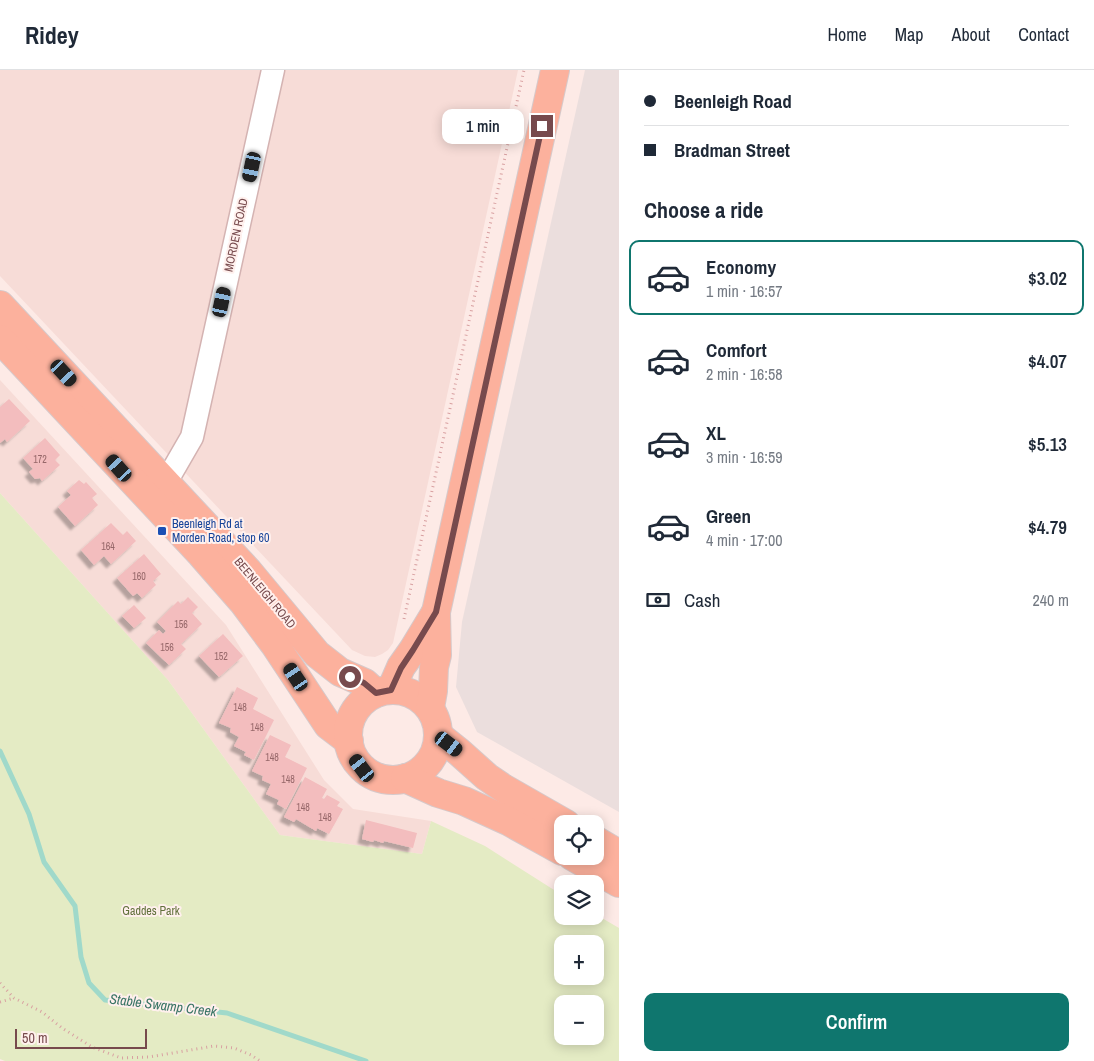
<!DOCTYPE html>
<meta charset="utf-8">
<style>
body{margin:0;font-family:"Archivo Narrow",sans-serif;background:#f2f2f3;color:#1f2937;height:100vh;display:flex;flex-direction:column;font-size:19px;white-space:nowrap}
*{box-sizing:border-box;margin:0}
p{font-size:16px;color:#747a83}
.icon{flex:none;width:28px;height:28px;fill:none;stroke:currentColor;stroke-width:2;stroke-linecap:round;stroke-linejoin:round}
.map{position:relative;flex:1;overflow:hidden}
.panel{display:flex;flex-direction:column;background:#fff;width:475px}
.panel>*{flex:none}
.top-card{display:grid;align-content:center;height:110px;padding:0 25px;background:#fff}
.fabs{position:absolute;left:554px;top:745px;display:grid;gap:10px}
.fabs a{display:grid;place-items:center;width:50px;height:50px;border-radius:10px;background:#fff;box-shadow:0 2px 12px #0003;font-size:25px}
.scale{position:absolute;left:15px;bottom:12px;width:132px;box-sizing:border-box;padding-left:5px;border:2px solid #774a4d;border-top:0;font-size:14px;line-height:18px;white-space:nowrap;color:#774a4d;-webkit-text-stroke:4px #fff0ed;paint-order:stroke}
.end{position:absolute;width:22px;height:22px;margin:-11px;border:6px solid #774a4d;background:#fff;box-shadow:0 0 0 2px #fff}
.from{border-radius:50%}
.bubble{position:absolute;height:35px;border-radius:10px;background:#fff;box-shadow:0 2px 12px #0003;font-size:16px;font-weight:600;line-height:35px;text-align:center}
.car{position:absolute;width:15px;height:30px;margin:-15px -8px;border-radius:6px;box-shadow:0 0 4px 1px #0007;background:linear-gradient(#222 24%,#8ab4d8 0 40%,#222 0 76%,#8ab4d8 0 86%,#222 0)}
.top-card b{display:flex;align-items:center;gap:18px;height:48px;font-size:19px}
.top-card b+b{border-top:1px solid #e0e1e3}
.top-card i{width:12px;height:12px;background:#1f2937}
ul{padding:0;list-style:none}
li{display:flex;align-items:center;gap:15px;height:75px;margin:0 10px 8px;padding:0 15px;border:2px solid transparent;border-radius:10px}
li div{flex:1}
li b{display:block;font-size:19px}
li em{font-style:normal;font-weight:600}
li.active{border-color:#0f766e}
li>.icon{width:45px;height:45px;stroke-width:1.5}
h2{padding:0 25px;font-size:22px;line-height:60px}
.pay{display:flex;align-items:center;gap:12px;height:55px;padding:0 25px;font-size:19px}
.pay p{margin-inline-start:auto}
.button{display:flex;gap:10px;margin-top:auto;padding:10px 25px}
.button a{flex:1;height:58px;border-radius:10px;background:#0f766e;color:#fff;font-size:20px;font-weight:600;line-height:58px;text-align:center}
header{display:flex;align-items:center;gap:30px;box-sizing:border-box;height:70px;padding:0 25px;background:#fff;border-bottom:1px solid #e0e1e3}
header strong{font-size:24px}
nav{display:flex;gap:28px;margin-inline-start:auto;font-size:18px}
main{display:flex;flex:1;min-height:0}
.map>svg:first-child{display:block}
.residential{fill:#f7dcd7}
.industrial{fill:#ebdedd}
.green{fill:#e4ebc4;fill-rule:evenodd}
.lines{fill:none;stroke-linecap:round;stroke-linejoin:round}
.stream{stroke:#a0d9ca;stroke-width:5}
.building{fill:#f3bdbe;filter:url(#shadow)}
.minor-casing{stroke:#d4b3b2;stroke-width:25}
.major-casing{stroke:#d6c9ca;stroke-width:30}
.path{stroke:#d8a0a1;stroke-width:3;stroke-dasharray:1 4;stroke-linecap:butt}
.minor{stroke:#fff;stroke-width:22}
.major{stroke:#fcb19d;stroke-width:28}
.route{stroke:#774a4d;stroke-width:6}
.transit-dot{fill:#1a4fb4;stroke:#fff0ed;stroke-width:2}
.labels{text-anchor:middle;stroke-width:4;stroke-linejoin:round;paint-order:stroke}
.number-label{font-size:10px;fill:#966769}
.street-label{font-size:12px;fill:#774a4d;stroke:#fff0ed}
.transit-label{font-size:12px;fill:#164399;stroke:#fff0ed;text-anchor:start}
.park-label{font-size:12px;fill:#62713c;stroke:#fff0ed}
.water-label{font-size:14px;font-style:italic;fill:#3a7566;stroke:#fff0ed}
</style>
<header>
<strong>Ridey</strong>
<nav><a>Home</a><a>Map</a><a>About</a><a>Contact</a></nav>
</header>
<main>
<div class="map">
<svg width="619" height="991" viewBox="0 0 619 991">
<defs>
<filter id="shadow"><feDropShadow dx="-4.5" dy="4.5" stdDeviation="1" flood-color="#0004"/></filter>
</defs>
<rect width="100%" height="100%" fill="#fdeae6"/>
<!-- residential -->
<g class="residential">
<path d="M0,0H518L393,573L388,580L382,584L375,587L365,586L352,580L0,206Z"/>
<path d="M0,310L226,555L324,710L353,739L431,751L422,784L280,765L168,610L0,423Z"/>
</g>
<!-- industrial -->
<path class="industrial" d="M585,0H619V742L477,662L456,617L462,552Z"/>
<!-- green -->
<path class="green" d="M0,423L168,610L280,765L422,784L431,751L485,776L562,825V846H595V844L619,858V991H5L0,989ZM562,874H595V906H562ZM562,934H595V966H562Z"/>
<g class="lines">
<!-- stream -->
<path class="stream" d="M0,681L29,744L44,792L75,836L81,887L89,913L105,930L227,943L366,991"/>
</g>
<!-- building -->
<g class="building">
<path d="M9,329L30,351L7,372L5,369L0,373V337Z"/>
<path d="M45,368L60,385L55,390L60,395L42,411L40,408L35,409L29,402L33,399L23,388Z"/>
<path d="M79,410L84,414L86,412L97,424L92,428L98,435L75,456L58,437L71,425L67,421Z"/>
<path d="M111,453L123,465L127,461L136,471L111,494L104,486L94,495L81,480Z"/>
<path d="M144,484L161,504L153,511L156,515L142,528L137,523L133,526L117,508Z"/>
<path d="M188,527L198,537L192,543L202,554L181,574L186,579L169,595L146,573L159,560L163,564L166,561L157,552L178,531L181,534Z"/>
<path d="M134,535L146,548L134,558L122,546Z"/>
<path d="M223,564L243,586L219,607L199,586Z"/>
<path d="M237,617L258,628L253,639L274,650L254,690L244,685L246,682L234,676L239,667L230,662L231,658L219,653Z"/>
<path d="M270,665L291,675L285,687L307,698L286,739L277,734L279,730L266,724L271,714L262,710L263,706L252,701Z"/>
<path d="M305,707L327,719L322,728L324,729L327,725L340,732L337,736L343,739L329,764L317,758L316,761L296,749L294,752L284,747Z"/>
<path d="M366,750L417,763L413,778L384,771L383,773L374,770L373,772L362,769Z"/>
</g>
<g class="lines">
<defs>
<path id="minor" d="M166,412L192,367L273,0"/>
<g id="major">
<path d="M0,235L248,501L317,584L340,602L365,613L376,623"/>
<path d="M0,269L201,484L243,532L275,575L328,655L349,671"/>
<path d="M391,620L401,597L413,580L436,542"/>
<circle cx="393" cy="665" r="45"/>
<path d="M430,638L433,621L434,597L437,585L436,542L555,0"/>
<path d="M439,666L459,682L487,707L503,718L566,754"/>
<path d="M405,708L438,723L464,731L508,751L562,781"/>
<path d="M595,770L619,784"/>
<path d="M572,786L619,813"/>
</g>
</defs>
<!-- minor casing -->
<use href="#minor" class="minor-casing"/>
<!-- major casing -->
<use href="#major" class="major-casing"/>
<!-- path -->
<g class="path">
<path d="M404,549L524,0"/>
<path d="M0,913L14,928L42,942L62,958L92,977L121,988L149,987L214,976L234,978L251,985L260,991"/>
<path d="M0,932L14,928"/>
</g>
<!-- minor -->
<use href="#minor" class="minor"/>
<!-- major -->
<use href="#major" class="major"/>
</g>
<g class="lines">
<!-- route -->
<path class="route" d="M350,607L364,613L376,623L391,620L401,598L413,580L436,542L542,56"/>
</g>
<!-- markers -->
<rect class="transit-dot" x="157" y="456" width="10" height="10" rx="2.5"/>
<g class="labels">
<!-- number labels -->
<g class="number-label">
<text x="40" y="393">172</text>
<text x="108" y="480">164</text>
<text x="139" y="510">160</text>
<text x="181" y="558">156</text>
<text x="167" y="581">156</text>
<text x="221" y="590">152</text>
<text x="240" y="641">148</text>
<text x="257" y="661">148</text>
<text x="272" y="691">148</text>
<text x="288" y="713">148</text>
<text x="303" y="741">148</text>
<text x="325" y="751">148</text>
</g>
<!-- street labels -->
<g class="street-label">
<text transform="translate(236 165) rotate(-78)" y="4">MORDEN ROAD</text>
<text transform="translate(265 523) rotate(50)" y="4">BEENLEIGH ROAD</text>
</g>
<!-- transit labels -->
<g class="transit-label">
<text x="172" y="458">Beenleigh Rd at<tspan x="172" dy="14">Morden Road, stop 60</tspan></text>
</g>
<!-- park labels -->
<g class="park-label">
<text x="151" y="845">Gaddes Park</text>
</g>
<!-- water labels -->
<g class="water-label">
<text transform="translate(163 935) rotate(7)" y="5">Stable Swamp Creek</text>
</g>
</g>
</svg>
<div class="fabs">
<a><svg class="icon" aria-label="locate" viewBox="0 0 24 24"><circle cx="12" cy="12" r="6"/><path d="M12 2v4M12 18v4M2 12h4M18 12h4"/></svg></a>
<a><svg class="icon" aria-label="layers" viewBox="0 0 24 24"><path d="M12 4l9 5-9 5-9-5zM3 14l9 5 9-5"/></svg></a>
<a>+</a>
<a>−</a>
</div>
<div class="scale">50 m</div>
<i class="end from" style="left:350px;top:607px"></i>
<i class="end" style="left:542px;top:56px"></i>
<div class="bubble" style="left:442px;top:39px;width:82px">1 min</div>
<i class="car" style="left:252px;top:97px;rotate:192deg"></i>
<i class="car" style="left:222px;top:232px;rotate:12deg"></i>
<i class="car" style="left:64px;top:303px;rotate:137deg"></i>
<i class="car" style="left:119px;top:398px;rotate:318deg"></i>
<i class="car" style="left:296px;top:607px;rotate:326deg"></i>
<i class="car" style="left:449px;top:674px;rotate:127deg"></i>
<i class="car" style="left:362px;top:698px;rotate:323deg"></i>
</div>
<section class="panel">
<div class="top-card">
<b><i class="from"></i>Beenleigh Road</b>
<b><i></i>Bradman Street</b>
</div>
<h2>Choose a ride</h2>
<ul>
<li class="active"><svg class="icon" aria-label="car" viewBox="0 0 24 24"><path d="M5 17H2v-5l4-1 3-4h7l3 4 3 1v5h-3M9 17h6M6 11h13"/><circle cx="7" cy="17" r="2"/><circle cx="17" cy="17" r="2"/></svg><div><b>Economy</b><p>1 min · 16:57</p></div><em>$3.02</em></li>
<li><svg class="icon" aria-label="car" viewBox="0 0 24 24"><path d="M5 17H2v-5l4-1 3-4h7l3 4 3 1v5h-3M9 17h6M6 11h13"/><circle cx="7" cy="17" r="2"/><circle cx="17" cy="17" r="2"/></svg><div><b>Comfort</b><p>2 min · 16:58</p></div><em>$4.07</em></li>
<li><svg class="icon" aria-label="car" viewBox="0 0 24 24"><path d="M5 17H2v-5l4-1 3-4h7l3 4 3 1v5h-3M9 17h6M6 11h13"/><circle cx="7" cy="17" r="2"/><circle cx="17" cy="17" r="2"/></svg><div><b>XL</b><p>3 min · 16:59</p></div><em>$5.13</em></li>
<li><svg class="icon" aria-label="car" viewBox="0 0 24 24"><path d="M5 17H2v-5l4-1 3-4h7l3 4 3 1v5h-3M9 17h6M6 11h13"/><circle cx="7" cy="17" r="2"/><circle cx="17" cy="17" r="2"/></svg><div><b>Green</b><p>4 min · 17:00</p></div><em>$4.79</em></li>
</ul>
<div class="pay"><svg class="icon" aria-label="cash" viewBox="0 0 24 24"><path d="M3 7h18v10H3z"/><circle cx="12" cy="12" r="2"/></svg>Cash<p>240 m</p></div>
<div class="button"><a>Confirm</a></div>
</section>
</main>
